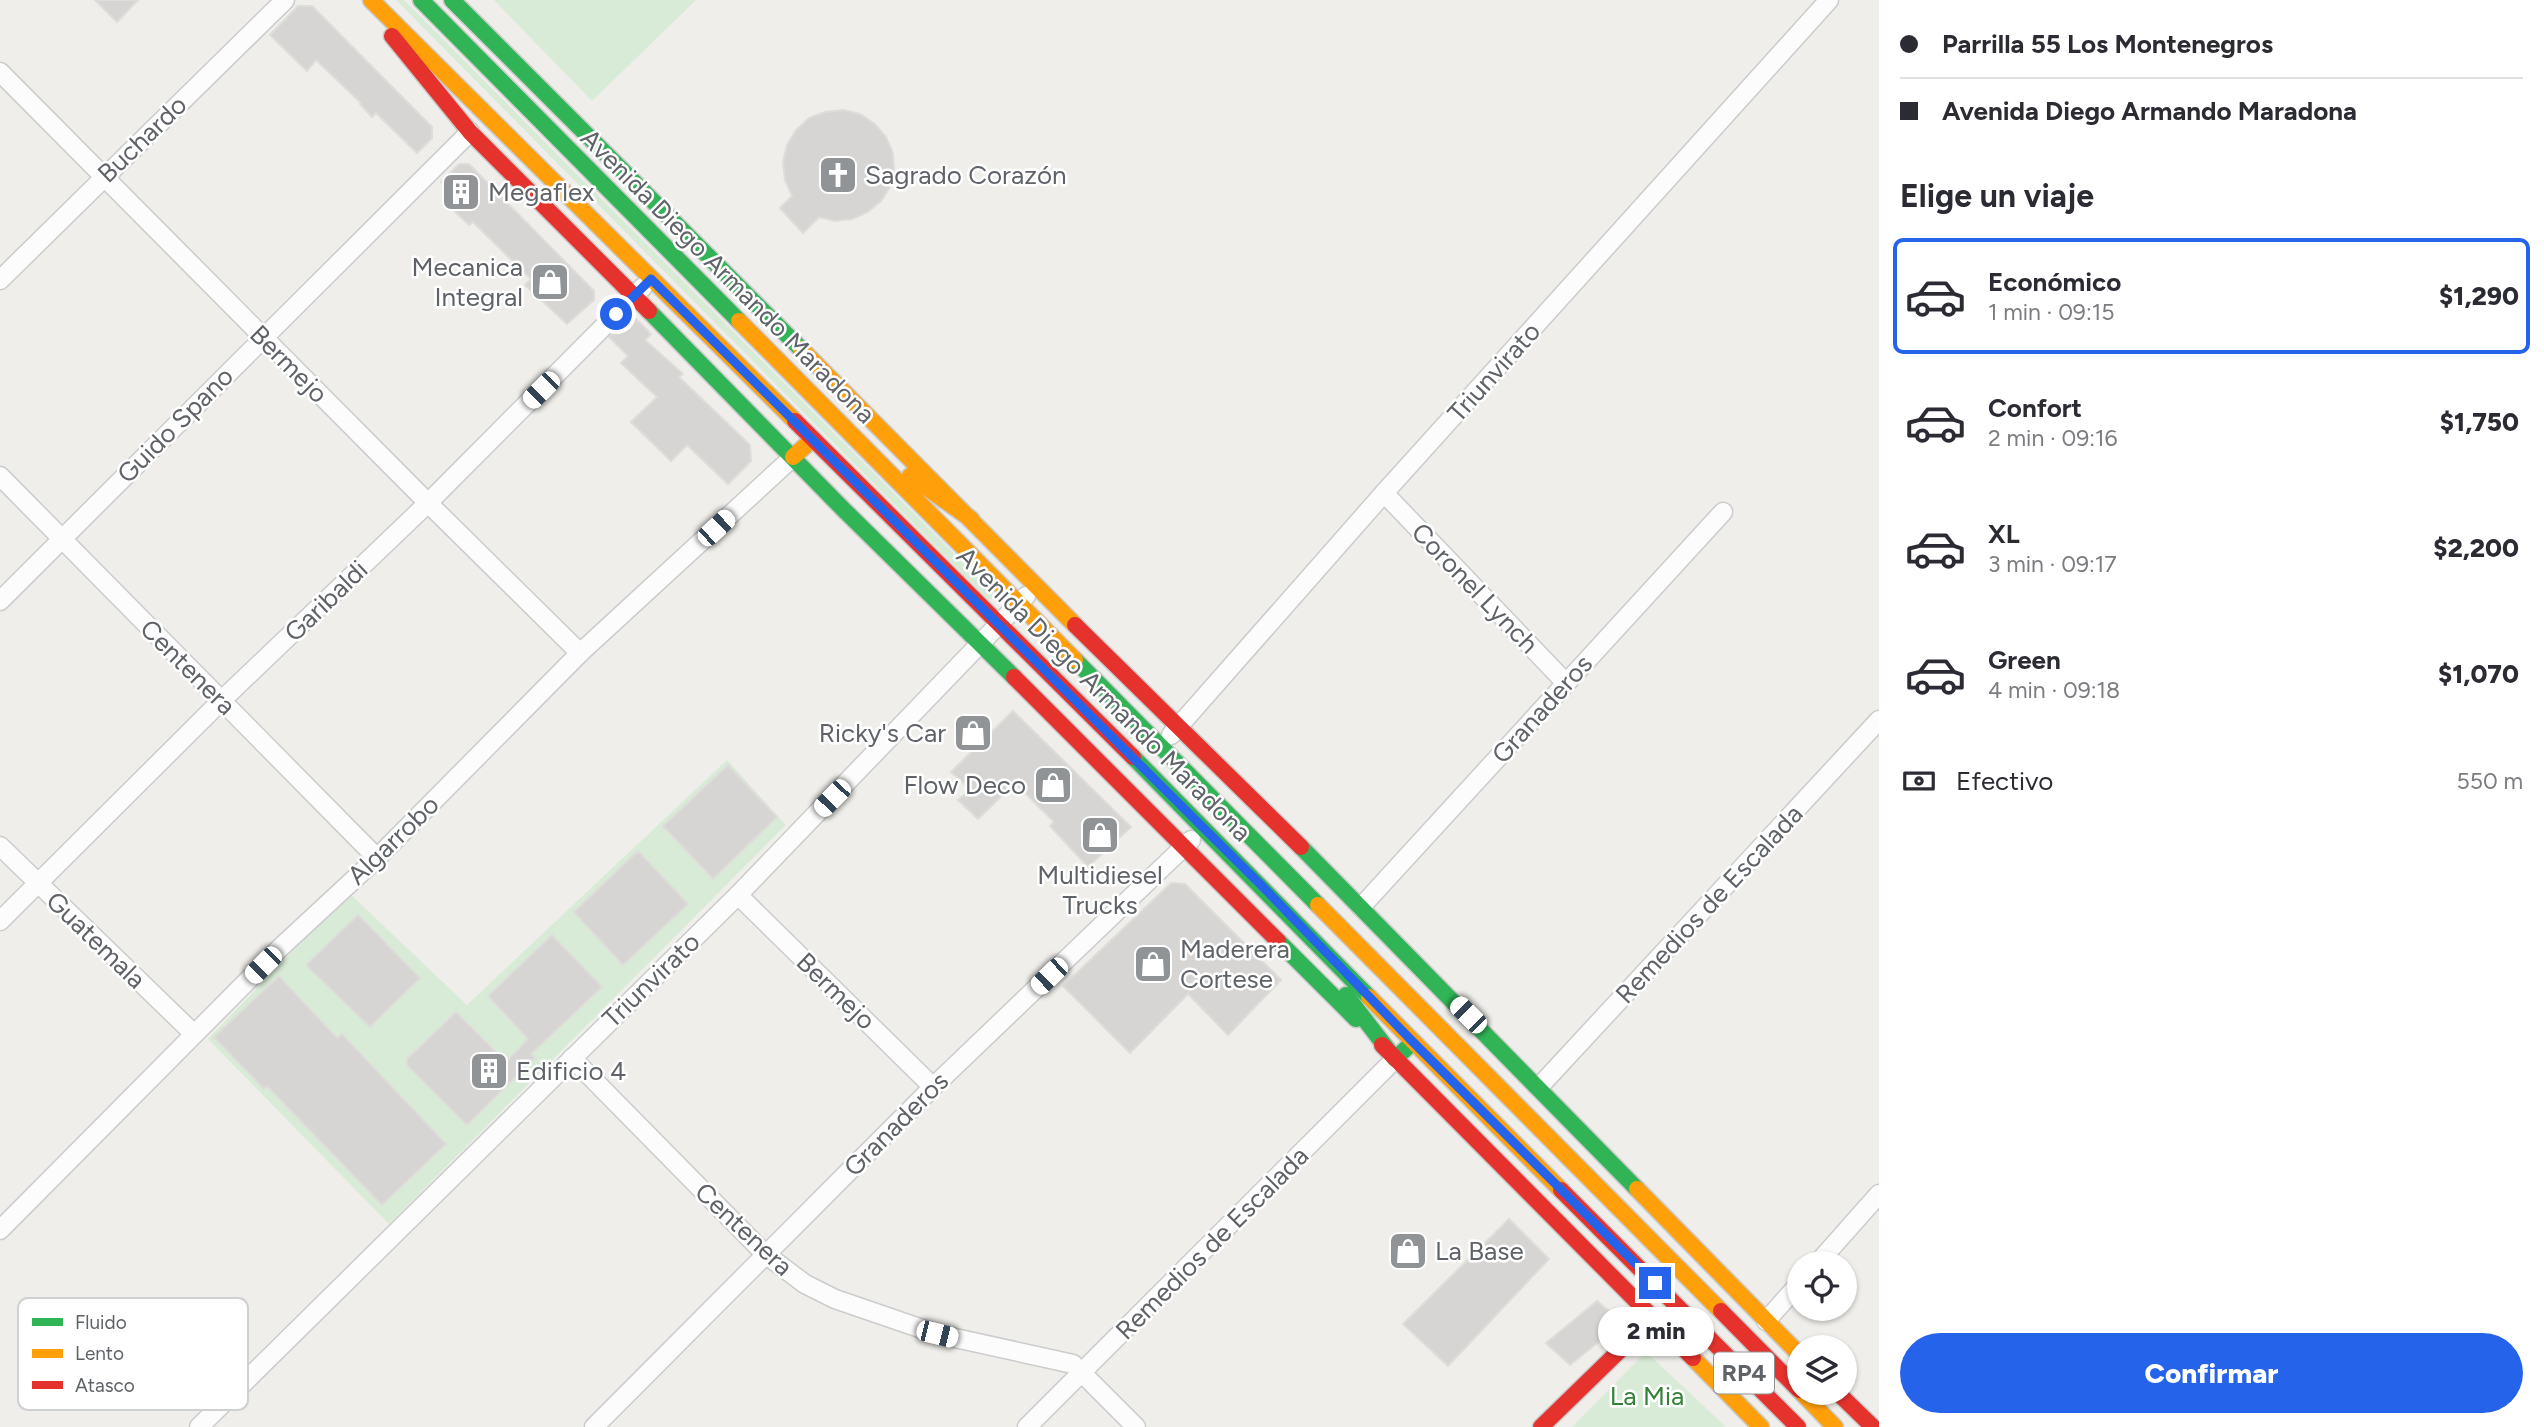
<!DOCTYPE html>
<html lang="es">
<meta charset="utf-8">
<style>
body{margin:0;font-family:Figtree,sans-serif;background:#f7f7f7;color:#2b2b33;height:100vh;display:flex;flex-direction:column;font-size:26px;white-space:nowrap}
*{box-sizing:border-box;margin:0}
p{font-size:23px;color:#7c7c81}
.icon{flex:none;width:38px;height:38px;fill:none;stroke:currentColor;stroke-width:2;stroke-linecap:round;stroke-linejoin:round}
.map{position:relative;flex:1;overflow:hidden}
.details{display:flex;flex-direction:column;background:#fff;width:665px}
.details>*{flex:none}
.banner{display:grid;align-content:center;height:154px;padding:0 21px;background:#fff}
.buttons{position:absolute;left:1787px;top:1251px;display:grid;gap:14px}
.buttons a{display:grid;place-items:center;width:70px;height:70px;border-radius:50%;background:#fff;box-shadow:0 2px 5px #0004;font-size:35px}
.end{position:absolute;width:32px;height:32px;margin:-16px;border:9px solid #2563eb;background:#fff;box-shadow:0 0 0 4px #fff}
.from{border-radius:50%}
.bubble{position:absolute;height:49px;border-radius:24px;background:#fff;box-shadow:0 2px 5px #0004;font-size:23px;font-weight:800;line-height:49px;text-align:center}
.car{position:absolute;width:21px;height:42px;margin:-21px -10px;border-radius:9px;box-shadow:0 0 5px 2px #0007;background:linear-gradient(#fff 24%,#345 0 40%,#fff 0 76%,#345 0 86%,#fff 0)}
.banner b{display:flex;align-items:center;gap:24px;height:66px;font-size:26px}
.banner b+b{border-top:2px solid #e1e1e2}
.banner i{width:18px;height:18px;background:#2b2b33}
ul{padding:0;list-style:none}
li{display:flex;align-items:center;gap:21px;height:116px;margin:0 14px 10px;padding:0 7px;border:4px solid transparent;border-radius:10px}
li div{flex:1}
li b{display:block;font-size:26px}
li em{font-style:normal;font-weight:800}
li.on{border-color:#2563eb}
li>.icon{width:63px;height:63px;stroke-width:1.5}
h2{padding:0 21px;font-size:32px;line-height:84px}
.pay{display:flex;align-items:center;gap:18px;height:77px;padding:0 21px;font-size:26px}
.pay p{margin-inline-start:auto}
.cta{display:flex;gap:14px;margin-top:auto;padding:14px 21px}
.cta a{flex:1;height:80px;border-radius:42px;background:#2563eb;color:#fff;font-size:28px;font-weight:800;line-height:80px;text-align:center}
main{display:flex;flex:1;min-height:0}
.map>svg:first-child{display:block}
.green{fill:#d8ebd6}
.building{fill:#d6d5d3;stroke:#deddd9;stroke-width:2}
.lines{fill:none;stroke-linecap:round;stroke-linejoin:round}
.street-casing{stroke:#cbcccc;stroke-width:21}
.fast-casing{stroke:#cacacb;stroke-width:19}
.slow-casing{stroke:#cacacb;stroke-width:19}
.jam-casing{stroke:#cacacb;stroke-width:19}
.street{stroke:#fdfcfc;stroke-width:18}
.fast{stroke:#30b455;stroke-width:16}
.slow{stroke:#ff9f0a;stroke-width:16}
.jam{stroke:#e5322d;stroke-width:16}
.route{stroke:#2563eb;stroke-width:9}
.labels{text-anchor:middle;stroke-width:5;stroke-linejoin:round;paint-order:stroke}
.shield{fill:#fff;stroke:#8f9295;stroke-width:2}
.shield-label{font-size:24px;font-weight:bold;fill:#5f6368}
.street-label{font-size:26px;fill:#5f6368;stroke:#fff}
.poi-label{font-size:26px;fill:#5f6368;stroke:#fff;text-anchor:start}
.park-label{font-size:26px;fill:#348238;stroke:#fff}
.key{fill:#fff;stroke:#cfd0d2;stroke-width:2}
.key-label{font-size:19px;fill:#5f6368}
</style>
<main>
<div class="map">
<svg width="1879" height="1427" viewBox="0 0 1879 1427">
<rect width="100%" height="100%" fill="#efeeea"/>
<!-- green -->
<g class="green">
<path d="M396,0H404L993,593L992,599H988Z"/>
<path d="M494,0H696L592,101Z"/>
<path d="M727,760L786,825L389,1224L208,1039L349,893L467,1005Z"/>
<path d="M1646,1352L1726,1427H1572Z"/>
</g>
<!-- building -->
<g class="building">
<path d="M95,0H138L117,22Z"/>
<path d="M298,6H312L432,127V138L417,153L376,113L372,117L360,104L361,103L316,60L307,71L270,35Z"/>
<path d="M843,110L860,114L875,124L886,137L893,153L894,170L890,187L881,201L868,212L852,219L835,221L819,217L803,233L780,208L792,196L785,180L783,162L787,145L796,130L809,118L825,112Z"/>
<path d="M459,164H469L594,291V300L567,324L525,285L531,279L473,222L469,225L453,210L460,203L441,182Z"/>
<path d="M628,318H635L651,334L645,340L683,374L679,377L750,445L751,461L728,484L687,445L671,461L631,422L657,397L621,363L628,356L609,337Z"/>
<path d="M1013,711L1131,827L1088,867L1050,826L1054,822L1015,783L978,819L958,800L970,789L951,772Z"/>
<path d="M728,765L777,817L713,879L663,826Z"/>
<path d="M638,851L688,904L623,965L574,912Z"/>
<path d="M1171,883L1185,884L1281,980L1228,1035L1188,994L1130,1053L1063,986Z"/>
<path d="M358,915L420,978L370,1027L306,965Z"/>
<path d="M552,935L602,987L531,1054L535,1058L467,1125L407,1065V1059L456,1012L506,1062L528,1039L488,996Z"/>
<path d="M279,976L337,1038L342,1034L446,1144L382,1205L267,1086L264,1089L214,1037Z"/>
<path d="M1509,1219L1549,1259L1448,1366L1403,1324Z"/>
<path d="M1597,1301L1616,1317L1617,1327L1570,1365L1546,1343Z"/>
</g>
<g class="lines">
<defs>
<g id="street">
<path d="M0,72L428,503L580,653"/>
<path d="M0,280L285,0"/>
<path d="M0,476L377,858"/>
<path d="M1384,493L1565,682"/>
<path d="M0,601L470,132"/>
<path d="M1171,735L1384,493L1829,0"/>
<path d="M0,846L194,1034"/>
<path d="M738,895L933,1087"/>
<path d="M1361,907L1723,512"/>
<path d="M0,921L221,701L428,503L643,287"/>
<path d="M572,1058L765,1254L805,1284L835,1299L937,1334L1073,1364L1136,1427"/>
<path d="M1539,1087L1879,720"/>
<path d="M0,1230L281,947L377,858L580,653L793,457"/>
<path d="M1817,1264L1879,1194"/>
<path d="M1766,1321L1799,1284"/>
<path d="M199,1427L738,895L1026,596"/>
<path d="M594,1427L933,1087L1191,840"/>
<path d="M1027,1427L1395,1059"/>
</g>
<g id="fast">
<path d="M421,0L739,321"/>
<path d="M452,0L801,349"/>
<path d="M649,311L844,510L1014,677"/>
<path d="M1075,660L1318,905"/>
<path d="M1133,757L1369,997"/>
<path d="M1301,847L1637,1189"/>
<path d="M1278,941L1356,1019"/>
<path d="M1346,995L1395,1059L1413,1042"/>
</g>
<g id="slow">
<path d="M371,0L795,421"/>
<path d="M739,321L1075,660"/>
<path d="M801,349L1075,625"/>
<path d="M793,457L813,439"/>
<path d="M910,476L971,519"/>
<path d="M1318,905L1721,1311"/>
<path d="M1369,997L1561,1190"/>
<path d="M1637,1189L1799,1354"/>
<path d="M1693,1358L1761,1427"/>
<path d="M1802,1393L1835,1427"/>
</g>
<g id="jam">
<path d="M392,36L470,132L649,311"/>
<path d="M795,421L1133,757"/>
<path d="M1075,625L1301,847"/>
<path d="M1014,677L1278,941"/>
<path d="M1382,1045L1693,1358"/>
<path d="M1561,1190L1798,1427"/>
<path d="M1721,1311L1799,1390"/>
<path d="M1838,1393L1873,1427"/>
<path d="M1541,1427L1653,1318H1668"/>
</g>
</defs>
<!-- street casing -->
<use href="#street" class="street-casing"/>
<!-- fast casing -->
<use href="#fast" class="fast-casing"/>
<!-- slow casing -->
<use href="#slow" class="slow-casing"/>
<!-- jam casing -->
<use href="#jam" class="jam-casing"/>
<!-- street -->
<use href="#street" class="street"/>
<!-- fast -->
<use href="#fast" class="fast"/>
<!-- slow -->
<use href="#slow" class="slow"/>
<!-- jam -->
<use href="#jam" class="jam"/>
</g>
<g class="lines">
<!-- route -->
<path class="route" d="M616,314L651,279L1264,888L1413,1042L1655,1283"/>
</g>
<!-- icons -->
<defs>
<symbol id="church-square" viewBox="-11 -11 22 22"><rect x="-9" y="-9" width="18" height="18" rx="4" fill="#919496" stroke="#fff"/><path d="M-1.2-6h2.4v3.5h3.3v2.4h-3.3V6h-2.4V-.1h-3.3v-2.4h3.3Z" fill="#fff"/></symbol>
<symbol id="building-square" viewBox="-11 -11 22 22"><rect x="-9" y="-9" width="18" height="18" rx="4" fill="#919496" stroke="#fff"/><path d="M-4-6H4V6H1V3H-1V6H-4ZM-2.5-4.3h1.7v1.8h-1.7ZM.8-4.3h1.7v1.8H.8ZM-2.5-1h1.7V.8h-1.7ZM.8-1h1.7V.8H.8Z" fill="#fff"/></symbol>
<symbol id="shop-square" viewBox="-11 -11 22 22"><rect x="-9" y="-9" width="18" height="18" rx="4" fill="#919496" stroke="#fff"/><path d="M-5-2.5h2.3a2.7 3.5 0 0 1 5.4 0H5L5.5 6h-11ZM-1.5-2.5h3a1.5 2.3 0 0 0-3 0Z" fill="#fff"/></symbol>
</defs>
<g fill-rule="evenodd">
<use href="#church-square" x="816" y="153" width="44" height="44"/>
<use href="#building-square" x="439" y="170" width="44" height="44"/>
<use href="#shop-square" x="528" y="260" width="44" height="44"/>
<use href="#shop-square" x="951" y="711" width="44" height="44"/>
<use href="#shop-square" x="1031" y="763" width="44" height="44"/>
<use href="#shop-square" x="1078" y="813" width="44" height="44"/>
<use href="#shop-square" x="1131" y="942" width="44" height="44"/>
<use href="#building-square" x="467" y="1049" width="44" height="44"/>
<use href="#shop-square" x="1386" y="1229" width="44" height="44"/>
</g>
<g class="labels">
<!-- shield labels -->
<rect class="shield" x="1714" y="1352.5" width="60" height="41" rx="5"/>
<g class="shield-label">
<text x="1744" y="1381">RP4</text>
</g>
<!-- street labels -->
<g class="street-label">
<text transform="translate(142 139) rotate(-44)" y="9">Buchardo</text>
<text transform="translate(728 276) rotate(45)" y="9">Avenida Diego Armando Maradona</text>
<text transform="translate(289 364) rotate(45)" y="9">Bermejo</text>
<text transform="translate(1494 372) rotate(-48)" y="9">Triunvirato</text>
<text transform="translate(175 425) rotate(-45)" y="9">Guido Spano</text>
<text transform="translate(1475 588) rotate(46)" y="9">Coronel Lynch</text>
<text transform="translate(326 601) rotate(-44)" y="9">Garibaldi</text>
<text transform="translate(188 667) rotate(45)" y="9">Centenera</text>
<text transform="translate(1104 694) rotate(45)" y="9">Avenida Diego Armando Maradona</text>
<text transform="translate(1542 709) rotate(-48)" y="9">Granaderos</text>
<text transform="translate(393 840) rotate(-44)" y="9">Algarrobo</text>
<text transform="translate(1709 904) rotate(-47)" y="9">Remedios de Escalada</text>
<text transform="translate(96 940) rotate(44)" y="9">Guatemala</text>
<text transform="translate(651 980) rotate(-44)" y="9">Triunvirato</text>
<text transform="translate(836 991) rotate(44)" y="9">Bermejo</text>
<text transform="translate(896 1124) rotate(-45)" y="9">Granaderos</text>
<text transform="translate(744 1229) rotate(43)" y="9">Centenera</text>
<text transform="translate(1212 1243) rotate(-45)" y="9">Remedios de Escalada</text>
</g>
<!-- poi labels -->
<g class="poi-label">
<text x="865" y="184">Sagrado Corazón</text>
<text x="488" y="201">Megaflex</text>
<text x="523" y="276" text-anchor="end">Mecanica<tspan x="523" dy="30">Integral</tspan></text>
<text x="946" y="742" text-anchor="end">Ricky's Car</text>
<text x="1026" y="794" text-anchor="end">Flow Deco</text>
<text x="1100" y="884" text-anchor="middle">Multidiesel<tspan x="1100" dy="30">Trucks</tspan></text>
<text x="1180" y="958">Maderera<tspan x="1180" dy="30">Cortese</tspan></text>
<text x="516" y="1080">Edificio 4</text>
<text x="1435" y="1260">La Base</text>
</g>
<!-- park labels -->
<g class="park-label">
<text x="1647" y="1405">La Mia</text>
</g>
</g>
<!-- legend -->
<rect x="18" y="1298" width="230" height="112" rx="10" class="key"/>
<rect x="32" y="1318" width="31" height="8" fill="#30b455"/>
<rect x="32" y="1349" width="31" height="9" fill="#ff9f0a"/>
<rect x="32" y="1381" width="31" height="8" fill="#e5322d"/>
<g class="key-label">
<text x="75" y="1329">Fluido</text>
<text x="75" y="1360">Lento</text>
<text x="75" y="1392">Atasco</text>
</g>
</svg>
<div class="buttons">
<a><svg class="icon" aria-label="locate" viewBox="0 0 24 24"><circle cx="12" cy="12" r="6"/><path d="M12 2v4M12 18v4M2 12h4M18 12h4"/></svg></a>
<a><svg class="icon" aria-label="layers" viewBox="0 0 24 24"><path d="M12 4l9 5-9 5-9-5zM3 14l9 5 9-5"/></svg></a>
</div>
<i class="end from" style="left:616px;top:314px"></i>
<i class="end" style="left:1655px;top:1283px"></i>
<div class="bubble" style="left:1598px;top:1307px;width:116px">2 min</div>
<i class="car" style="left:541px;top:390px;rotate:225deg"></i>
<i class="car" style="left:716px;top:528px;rotate:47deg"></i>
<i class="car" style="left:832px;top:798px;rotate:224deg"></i>
<i class="car" style="left:263px;top:965px;rotate:225deg"></i>
<i class="car" style="left:1049px;top:976px;rotate:226deg"></i>
<i class="car" style="left:1468px;top:1015px;rotate:315deg"></i>
<i class="car" style="left:937px;top:1334px;rotate:104deg"></i>
</div>
<section class="details">
<div class="banner">
<b><i class="from"></i>Parrilla 55 Los Montenegros</b>
<b><i></i>Avenida Diego Armando Maradona</b>
</div>
<h2>Elige un viaje</h2>
<ul>
<li class="on"><svg class="icon" aria-label="car" viewBox="0 0 24 24"><path d="M5 17H2v-5l4-1 3-4h7l3 4 3 1v5h-3M9 17h6M6 11h13"/><circle cx="7" cy="17" r="2"/><circle cx="17" cy="17" r="2"/></svg><div><b>Económico</b><p>1 min · 09:15</p></div><em>$1,290</em></li>
<li><svg class="icon" aria-label="car" viewBox="0 0 24 24"><path d="M5 17H2v-5l4-1 3-4h7l3 4 3 1v5h-3M9 17h6M6 11h13"/><circle cx="7" cy="17" r="2"/><circle cx="17" cy="17" r="2"/></svg><div><b>Confort</b><p>2 min · 09:16</p></div><em>$1,750</em></li>
<li><svg class="icon" aria-label="car" viewBox="0 0 24 24"><path d="M5 17H2v-5l4-1 3-4h7l3 4 3 1v5h-3M9 17h6M6 11h13"/><circle cx="7" cy="17" r="2"/><circle cx="17" cy="17" r="2"/></svg><div><b>XL</b><p>3 min · 09:17</p></div><em>$2,200</em></li>
<li><svg class="icon" aria-label="car" viewBox="0 0 24 24"><path d="M5 17H2v-5l4-1 3-4h7l3 4 3 1v5h-3M9 17h6M6 11h13"/><circle cx="7" cy="17" r="2"/><circle cx="17" cy="17" r="2"/></svg><div><b>Green</b><p>4 min · 09:18</p></div><em>$1,070</em></li>
</ul>
<div class="pay"><svg class="icon" aria-label="cash" viewBox="0 0 24 24"><path d="M3 7h18v10H3z"/><circle cx="12" cy="12" r="2"/></svg>Efectivo<p>550 m</p></div>
<div class="cta"><a>Confirmar</a></div>
</section>
</main>
